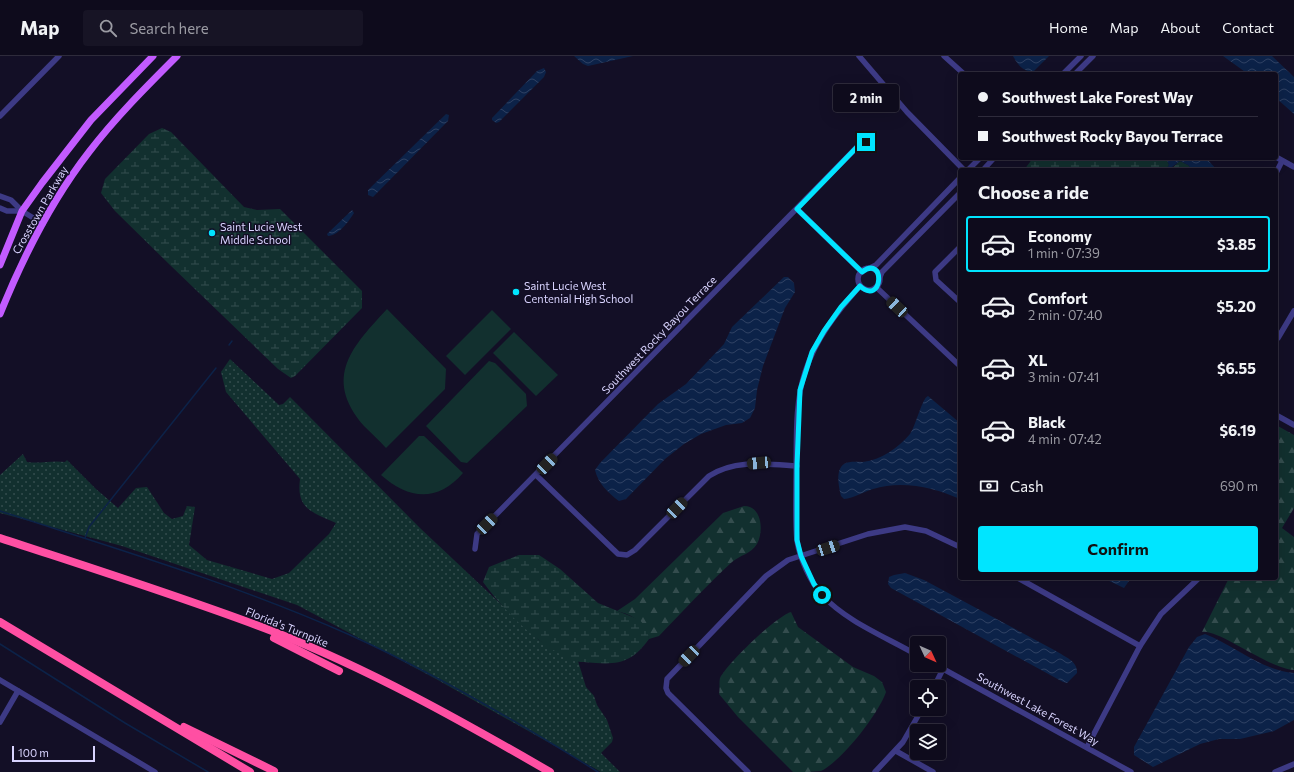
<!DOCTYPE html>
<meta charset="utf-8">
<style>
body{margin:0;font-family:Commissioner,sans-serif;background:#171425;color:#f1f3f6;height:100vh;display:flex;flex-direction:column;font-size:15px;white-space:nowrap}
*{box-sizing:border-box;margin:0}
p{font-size:13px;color:#9b9ba3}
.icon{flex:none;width:22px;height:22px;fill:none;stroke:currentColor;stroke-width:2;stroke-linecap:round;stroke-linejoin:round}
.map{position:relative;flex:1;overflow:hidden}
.sheet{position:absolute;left:958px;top:112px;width:320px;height:412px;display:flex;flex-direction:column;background:#0e0b1c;border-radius:4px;box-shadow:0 4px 16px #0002,0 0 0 1px #2e2b3b}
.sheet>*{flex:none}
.guide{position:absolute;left:958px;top:16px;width:320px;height:88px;border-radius:4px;box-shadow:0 4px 16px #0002,0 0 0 1px #2e2b3b;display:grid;align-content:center;height:88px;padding:0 20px;background:#0e0b1c}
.needle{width:26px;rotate:134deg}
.buttons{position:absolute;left:910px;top:580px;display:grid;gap:8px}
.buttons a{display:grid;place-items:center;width:36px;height:36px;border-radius:4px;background:#0e0b1c;box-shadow:0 4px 16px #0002,0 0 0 1px #2e2b3b;font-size:20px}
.scale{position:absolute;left:12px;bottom:10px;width:83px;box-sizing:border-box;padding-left:4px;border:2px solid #d9d4ff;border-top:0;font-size:11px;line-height:14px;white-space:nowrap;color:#d9d4ff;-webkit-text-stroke:3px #130f26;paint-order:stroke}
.end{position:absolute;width:18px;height:18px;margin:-9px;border:5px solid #00e5ff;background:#111;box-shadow:0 0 0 2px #111}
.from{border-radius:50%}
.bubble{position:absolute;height:28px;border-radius:4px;background:#0e0b1c;box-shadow:0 4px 16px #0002,0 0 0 1px #2e2b3b;font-size:13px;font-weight:700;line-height:28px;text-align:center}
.car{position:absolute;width:12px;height:24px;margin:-12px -6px;border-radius:5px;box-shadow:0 0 3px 1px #0007;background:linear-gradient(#222 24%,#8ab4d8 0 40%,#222 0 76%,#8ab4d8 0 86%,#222 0)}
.guide b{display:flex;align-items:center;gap:14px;height:38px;font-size:15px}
.guide b+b{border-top:1px solid #2e2b3b}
.guide i{width:10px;height:10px;background:#f1f3f6}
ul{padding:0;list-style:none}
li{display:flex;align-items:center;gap:12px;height:56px;margin:0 8px 6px;padding:0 12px;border:2px solid transparent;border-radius:4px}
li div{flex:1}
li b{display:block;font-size:15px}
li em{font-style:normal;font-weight:700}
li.active{border-color:#00e5ff}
li>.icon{width:36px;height:36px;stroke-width:1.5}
h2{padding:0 20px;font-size:18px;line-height:48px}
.pay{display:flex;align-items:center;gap:10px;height:44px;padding:0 20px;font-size:15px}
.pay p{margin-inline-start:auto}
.cta{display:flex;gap:8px;margin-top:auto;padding:8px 20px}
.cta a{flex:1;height:46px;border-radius:4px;background:#00e5ff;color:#111;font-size:16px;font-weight:700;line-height:46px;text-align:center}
header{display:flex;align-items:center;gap:24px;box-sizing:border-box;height:56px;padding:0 20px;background:#0e0b1c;border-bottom:1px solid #2e2b3b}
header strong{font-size:19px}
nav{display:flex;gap:22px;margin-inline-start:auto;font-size:14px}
.search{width:280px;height:36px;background:#171425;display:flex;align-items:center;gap:10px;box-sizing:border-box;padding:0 14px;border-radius:4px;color:#9b9ba3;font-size:15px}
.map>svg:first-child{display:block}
.grass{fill:url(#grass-dots)}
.forest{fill:url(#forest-firs)}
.wetland{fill:url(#wetland-marsh)}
.garden{fill:#12302f}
.water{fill:url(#water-waves)}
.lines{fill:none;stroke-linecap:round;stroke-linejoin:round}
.stream{stroke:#0c2248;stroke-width:1.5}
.minor{stroke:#3d3a85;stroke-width:5.5}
.major{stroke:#c25bff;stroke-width:7}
.highway{stroke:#ff4fa3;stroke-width:8}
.route{stroke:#00e5ff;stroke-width:5}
.poi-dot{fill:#00e5ff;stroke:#130f26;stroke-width:1.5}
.labels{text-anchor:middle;stroke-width:3;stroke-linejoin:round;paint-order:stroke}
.street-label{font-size:11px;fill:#d9d4ff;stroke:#130f26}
.poi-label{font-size:11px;fill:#d9d4ff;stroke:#130f26;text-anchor:start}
</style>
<header>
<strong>Map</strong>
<div class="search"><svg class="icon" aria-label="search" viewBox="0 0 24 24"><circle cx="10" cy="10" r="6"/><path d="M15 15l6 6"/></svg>Search here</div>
<nav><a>Home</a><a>Map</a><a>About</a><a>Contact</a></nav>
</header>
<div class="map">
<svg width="1294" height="716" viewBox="0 0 1294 716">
<defs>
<pattern id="grass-dots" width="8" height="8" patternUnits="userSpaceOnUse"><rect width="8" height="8" fill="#12302f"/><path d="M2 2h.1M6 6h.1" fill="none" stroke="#344d4e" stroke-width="1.8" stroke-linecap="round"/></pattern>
<pattern id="forest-firs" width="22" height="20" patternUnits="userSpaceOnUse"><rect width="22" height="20" fill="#12302f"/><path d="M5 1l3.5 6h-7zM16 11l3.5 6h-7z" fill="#344d4e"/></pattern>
<pattern id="wetland-marsh" width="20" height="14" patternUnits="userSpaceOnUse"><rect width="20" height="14" fill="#12302f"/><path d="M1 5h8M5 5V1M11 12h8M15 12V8" fill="none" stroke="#344d4e"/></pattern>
<pattern id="water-waves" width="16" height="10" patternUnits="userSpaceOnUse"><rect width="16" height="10" fill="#0c2248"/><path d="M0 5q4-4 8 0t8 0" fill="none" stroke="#2f4163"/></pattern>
</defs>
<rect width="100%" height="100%" fill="#130f26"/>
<!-- grass -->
<path class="grass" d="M230,303L279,349L283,348L290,341L420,472L539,584L570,603L578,605L586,631L594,640L597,649L607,664L613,682L612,686L601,697L620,716H601L436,623L297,549L122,490L0,457V419L23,398L27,406C40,408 52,404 65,406L67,404L96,433L118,452L136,432L147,431L164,457L172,463L183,460L187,450L195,451L189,489L207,504L272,523L289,517L329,478L336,467C312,456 296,453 300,423L226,336L221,316Z"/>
<!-- forest -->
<g class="forest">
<path d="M1276,369L1294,379V452L1282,472L1294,481V614C1267,612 1219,573 1202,576L1229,522H1276Z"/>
<path d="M744,450C762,450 764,475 757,488C751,498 740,499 732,506C707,529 683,555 659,580L649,583C645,566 633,559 617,555L635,543L723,457Z"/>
<path d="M791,556L798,571L853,611L874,620L882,626L886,636C879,657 842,705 821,715C814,716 801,716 793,716L738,661L719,638C720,633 719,626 720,622C728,607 775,561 791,556Z"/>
</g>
<!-- wetland -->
<g class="wetland">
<path d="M162,72L171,76L244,151L257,154L280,153L362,235V252L295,320L291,322L278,313L170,209L115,155L101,137L105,123L149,78Z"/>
<path d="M1033,102H1166L1169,109L1167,112L1168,114H1024Z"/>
<path d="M1180,105L1188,109L1193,114H1170Z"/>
<path d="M519,499H539L560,513L598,547L640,564L647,573L649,583C634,604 621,609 596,607C587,606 578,607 569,603C535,586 505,556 483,526L489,511Z"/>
</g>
<!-- garden -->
<g class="garden">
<path d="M387,253L446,313L445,333L386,392C379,384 371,377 364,370C322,321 353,290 387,253Z"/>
<path d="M492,254L511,273L465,319L446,300Z"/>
<path d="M514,276L558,319L536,340L493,297Z"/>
<path d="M489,305L495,307L526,338L527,350L467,407L461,406L426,370Z"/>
<path d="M419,380H424L463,417C437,447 408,443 381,419Z"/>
</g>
<!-- water -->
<g class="water">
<path d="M574,0H633L588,10L583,8Z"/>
<path d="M1013,0H1049L1033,16C1022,15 1018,9 1013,0Z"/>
<path d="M1223,0H1272L1294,21V58L1276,42V18H1248Z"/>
<path d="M544,12L546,16L544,21L499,66L496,67L492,64V62L537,15Z"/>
<path d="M446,58L449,59L448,65L373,141L368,139V134Z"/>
<path d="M1166,102H1206L1217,114H1193L1188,109L1180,105L1168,114L1167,112L1169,109Z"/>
<path d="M352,154L354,157C349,165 338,180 328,180L327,178Z"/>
<path d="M784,221H788L794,227L795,236L785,252L763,310L757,334L755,352L750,362L742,367L726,369L701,378L684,388L665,403L626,443L619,445C608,437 598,427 595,414L600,407L658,348L686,328L724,288L732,271Z"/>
<path d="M928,340L960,367V443C934,431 901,424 873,433C863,436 854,442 844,443L841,440C839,431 835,414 844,408C849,405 857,406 863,406C881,404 898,392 910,378C916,369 922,342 928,340Z"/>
<path d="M905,517L924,524L1056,595C1065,601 1078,605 1077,617L1067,627L1063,626L891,532L888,528L889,521L894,519Z"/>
<path d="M1103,522H1131L1124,532Z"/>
<path d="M1205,578C1234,589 1262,615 1294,617V664L1274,675L1240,683H1219L1200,688L1153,711L1134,699V691L1189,591L1197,581Z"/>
</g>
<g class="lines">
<!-- stream -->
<g class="stream">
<path d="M229,289L232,285"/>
<path d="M0,455C117,493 238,529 350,579C436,618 518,666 598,716"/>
<path d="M85,482L89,471L216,312"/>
<path d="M0,588L125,667L208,716"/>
</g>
<!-- minor -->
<g class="minor">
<path d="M859,0L907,56L964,114"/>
<path d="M944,0L964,18"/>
<path d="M1063,18L1081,0"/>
<path d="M1075,18L1093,0"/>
<path d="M0,60L59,0"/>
<path d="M1276,101L1294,111"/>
<path d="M968,114L980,102"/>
<path d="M983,114L994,102"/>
<path d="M1276,117L1282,105"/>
<path d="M0,140L11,144L22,155L43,168"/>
<path d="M0,152L7,155H22"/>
<path d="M797,153L862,216"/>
<path d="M960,191L935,216L936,224L960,246"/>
<path d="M870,212L876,209L960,122"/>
<circle cx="869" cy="223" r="11"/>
<path d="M880,221L882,216L960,137"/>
<path d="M860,230C837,256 816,282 805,316C794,349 797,389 796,424C796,444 795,465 797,485C800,503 810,525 822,539C847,566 886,581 917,599"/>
<path d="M876,231L960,310"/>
<path d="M1278,282L1294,255"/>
<path d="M1276,359L1294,369"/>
<path d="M536,419L618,498L627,499L635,494L709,420C735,403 767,408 797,410"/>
<path d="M475,493L477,478L858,90L867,86H874"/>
<path d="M1018,522L1140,590"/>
<path d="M936,609L1131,716"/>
<path d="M0,624L155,716"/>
<path d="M934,631L943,613"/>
<path d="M0,666L18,635"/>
<path d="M1087,691L1140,590L1161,558L1199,522"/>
<path d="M896,695L933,716"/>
<path d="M748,716L668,637L666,632L667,623L766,520L788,504L868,478L905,471L926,475L960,491"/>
<path d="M875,716L903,686L922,653"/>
<path d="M1275,716L1294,708"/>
</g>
<!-- major -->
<g class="major">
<path d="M0,209L22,155L42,127L91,64L153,0"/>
<path d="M0,258C23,201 51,145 89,96C115,62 146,31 177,0"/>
</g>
<!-- highway -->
<g class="highway">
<path d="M0,482C91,512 183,541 272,575C369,613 460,664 550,716"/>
<path d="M0,566L250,716"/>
<path d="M274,582L339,615"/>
<path d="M184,671L274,715"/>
</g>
</g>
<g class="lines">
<!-- route -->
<path class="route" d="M822,539L814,528L801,500L797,484V410L800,334L812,296L824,275L841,251L860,230C883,251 886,198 862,216L797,153L858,90L866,86"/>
</g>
<!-- markers -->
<g class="poi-dot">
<circle cx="212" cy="177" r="4"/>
<circle cx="516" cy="236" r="4"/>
</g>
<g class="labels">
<!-- street labels -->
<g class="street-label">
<text transform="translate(40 154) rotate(-60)" y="4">Crosstown Parkway</text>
<text transform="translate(659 279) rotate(-46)" y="4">Southwest Rocky Bayou Terrace</text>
<text transform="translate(287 571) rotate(22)" y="4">Florida's Turnpike</text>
<text transform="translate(1038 653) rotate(29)" y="4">Southwest Lake Forest Way</text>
</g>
<!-- poi labels -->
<g class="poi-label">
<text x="220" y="175">Saint Lucie West<tspan x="220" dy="13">Middle School</tspan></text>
<text x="524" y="234">Saint Lucie West<tspan x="524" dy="13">Centenial High School</tspan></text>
</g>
</g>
</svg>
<div class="buttons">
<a><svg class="needle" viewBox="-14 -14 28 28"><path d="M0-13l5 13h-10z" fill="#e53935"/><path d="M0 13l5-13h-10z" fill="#9b9ba3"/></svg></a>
<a><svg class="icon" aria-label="locate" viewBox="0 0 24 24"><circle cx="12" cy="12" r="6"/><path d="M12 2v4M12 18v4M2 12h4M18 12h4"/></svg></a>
<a><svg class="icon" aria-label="layers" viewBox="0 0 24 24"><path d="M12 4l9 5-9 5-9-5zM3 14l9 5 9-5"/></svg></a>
</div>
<div class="scale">100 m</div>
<i class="end from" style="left:822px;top:539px"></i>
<i class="end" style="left:866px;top:86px"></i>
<div class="bubble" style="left:833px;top:28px;width:66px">2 min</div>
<i class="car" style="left:897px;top:251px;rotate:313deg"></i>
<i class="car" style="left:759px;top:407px;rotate:265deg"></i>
<i class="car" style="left:547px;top:408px;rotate:44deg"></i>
<i class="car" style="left:677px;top:452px;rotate:44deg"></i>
<i class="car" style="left:487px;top:468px;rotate:45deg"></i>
<i class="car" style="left:828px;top:492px;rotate:72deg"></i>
<i class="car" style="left:689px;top:600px;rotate:224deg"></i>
<div class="guide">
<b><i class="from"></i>Southwest Lake Forest Way</b>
<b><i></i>Southwest Rocky Bayou Terrace</b>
</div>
<section class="sheet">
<h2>Choose a ride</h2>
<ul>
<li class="active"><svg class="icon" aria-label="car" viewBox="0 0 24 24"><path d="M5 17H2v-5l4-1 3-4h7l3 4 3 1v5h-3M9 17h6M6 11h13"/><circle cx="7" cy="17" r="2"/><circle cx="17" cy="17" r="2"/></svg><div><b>Economy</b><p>1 min · 07:39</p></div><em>$3.85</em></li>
<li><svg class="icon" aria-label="car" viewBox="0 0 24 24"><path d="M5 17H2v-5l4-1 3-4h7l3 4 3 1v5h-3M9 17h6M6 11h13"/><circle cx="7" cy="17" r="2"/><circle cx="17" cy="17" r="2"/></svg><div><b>Comfort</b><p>2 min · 07:40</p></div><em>$5.20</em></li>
<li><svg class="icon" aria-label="car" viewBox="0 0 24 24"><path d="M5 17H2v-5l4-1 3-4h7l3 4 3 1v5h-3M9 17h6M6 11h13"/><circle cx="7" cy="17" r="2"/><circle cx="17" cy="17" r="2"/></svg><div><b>XL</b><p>3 min · 07:41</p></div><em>$6.55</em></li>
<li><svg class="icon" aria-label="car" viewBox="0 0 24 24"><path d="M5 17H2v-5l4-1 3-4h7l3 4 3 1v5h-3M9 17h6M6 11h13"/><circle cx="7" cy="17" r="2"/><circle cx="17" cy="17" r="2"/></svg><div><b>Black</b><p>4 min · 07:42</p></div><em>$6.19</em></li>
</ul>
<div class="pay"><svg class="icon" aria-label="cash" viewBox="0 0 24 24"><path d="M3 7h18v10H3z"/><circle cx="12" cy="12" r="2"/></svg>Cash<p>690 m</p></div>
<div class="cta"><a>Confirm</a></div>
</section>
</div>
